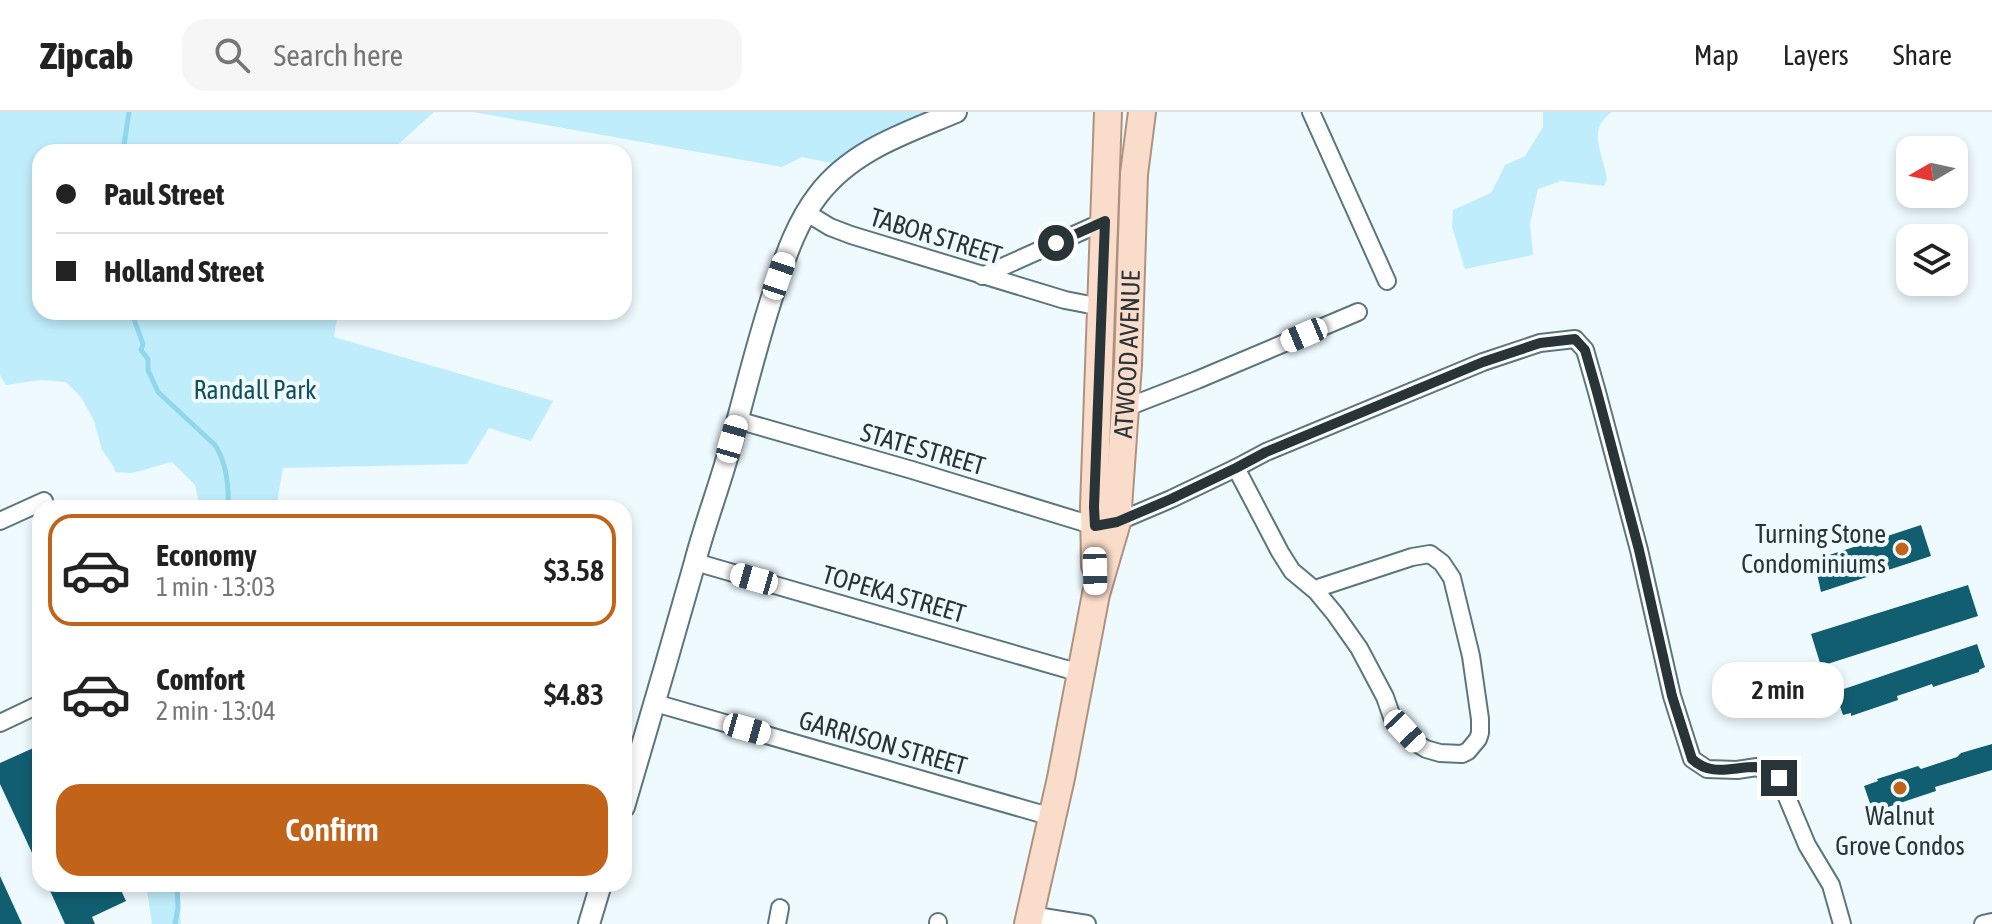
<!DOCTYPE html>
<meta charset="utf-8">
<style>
body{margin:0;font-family:"Asap Condensed",sans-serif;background:#f6f6f6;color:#222;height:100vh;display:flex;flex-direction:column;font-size:30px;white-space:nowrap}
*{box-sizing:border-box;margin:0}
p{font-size:26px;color:#767676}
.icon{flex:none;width:44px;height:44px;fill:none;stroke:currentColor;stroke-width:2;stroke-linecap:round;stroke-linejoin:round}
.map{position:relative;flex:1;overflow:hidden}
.details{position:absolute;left:32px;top:388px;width:600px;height:392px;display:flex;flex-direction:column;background:#fff;border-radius:24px;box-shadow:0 4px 12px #0003}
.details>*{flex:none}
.hud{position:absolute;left:32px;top:32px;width:600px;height:176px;border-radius:24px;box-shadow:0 4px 12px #0003;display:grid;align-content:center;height:176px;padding:0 24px;background:#fff}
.needle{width:52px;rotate:261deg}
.fabs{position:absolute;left:1896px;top:24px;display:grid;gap:16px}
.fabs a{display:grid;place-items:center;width:72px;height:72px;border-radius:16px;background:#fff;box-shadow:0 4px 12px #0003;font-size:40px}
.end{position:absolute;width:36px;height:36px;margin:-18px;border:10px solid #293438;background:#fff;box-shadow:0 0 0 4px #fff}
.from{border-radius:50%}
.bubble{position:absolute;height:56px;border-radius:24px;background:#fff;box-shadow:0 4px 12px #0003;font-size:26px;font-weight:600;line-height:56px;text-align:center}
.car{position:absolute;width:24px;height:48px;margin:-24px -12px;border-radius:10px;box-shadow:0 0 6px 2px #0007;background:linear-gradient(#fff 24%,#345 0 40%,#fff 0 76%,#345 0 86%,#fff 0)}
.hud b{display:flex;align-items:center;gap:28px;height:76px;font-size:30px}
.hud b+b{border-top:2px solid #e0e0e0}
.hud i{width:20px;height:20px;background:#222}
ul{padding:14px 0 0;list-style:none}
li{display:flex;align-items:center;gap:24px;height:112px;margin:0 16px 12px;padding:0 8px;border:4px solid transparent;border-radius:24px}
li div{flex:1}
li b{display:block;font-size:30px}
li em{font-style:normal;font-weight:600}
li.selected{border-color:#c16318}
li>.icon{width:72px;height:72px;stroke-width:1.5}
.button{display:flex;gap:16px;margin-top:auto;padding:16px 24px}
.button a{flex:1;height:92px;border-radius:24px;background:#c16318;color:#fff;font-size:32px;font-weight:600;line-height:92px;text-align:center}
header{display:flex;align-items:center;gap:48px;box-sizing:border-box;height:112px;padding:0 40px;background:#fff;border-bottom:2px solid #e0e0e0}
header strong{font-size:38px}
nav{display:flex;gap:44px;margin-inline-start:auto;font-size:28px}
.search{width:560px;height:72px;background:#f6f6f6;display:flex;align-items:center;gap:20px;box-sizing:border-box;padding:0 28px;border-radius:24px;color:#767676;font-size:30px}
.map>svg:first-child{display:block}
.green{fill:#c0edfc}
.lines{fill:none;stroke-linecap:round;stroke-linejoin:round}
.stream{stroke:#91d7ec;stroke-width:5}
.building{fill:#115e71}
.minor-casing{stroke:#5c767e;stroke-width:20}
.tertiary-casing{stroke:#5c767e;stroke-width:24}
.primary-casing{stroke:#ae9280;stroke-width:30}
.minor{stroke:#fff;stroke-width:16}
.tertiary{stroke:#fff;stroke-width:20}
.primary{stroke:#fadcca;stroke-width:26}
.route{stroke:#293438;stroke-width:10}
.poi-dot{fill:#c16318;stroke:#effafe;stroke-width:3}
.labels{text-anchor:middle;stroke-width:8;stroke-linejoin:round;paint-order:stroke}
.street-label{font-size:26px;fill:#293438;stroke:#effafe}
.park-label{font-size:26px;fill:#134e5e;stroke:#effafe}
.poi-label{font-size:26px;fill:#293438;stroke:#effafe;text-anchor:end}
</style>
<header>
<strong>Zipcab</strong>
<div class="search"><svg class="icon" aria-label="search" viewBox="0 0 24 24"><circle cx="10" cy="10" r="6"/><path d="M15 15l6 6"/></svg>Search here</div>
<nav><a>Map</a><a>Layers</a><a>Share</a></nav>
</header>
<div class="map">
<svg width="1992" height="812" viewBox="0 0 1992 812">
<rect width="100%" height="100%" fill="#effafe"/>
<!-- green -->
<g class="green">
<path d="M0,0H434L392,38L386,40H40V200H338L334,225L553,289L531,329L489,316L467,352L283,356L276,396H200L195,373L172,350L132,361L115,360L114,355L102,338L94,309L81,285L66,270L41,268L6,273L0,263Z"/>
<path d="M473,0H951L841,53L802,45L782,55Z"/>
<path d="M1543,0H1612C1586,18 1603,40 1607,67L1604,74L1561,69L1538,77L1530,112L1533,143L1465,157L1452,115L1453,98L1491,81L1505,53L1525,44L1543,15Z"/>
<path d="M146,772H178L181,812H152Z"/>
</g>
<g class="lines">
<!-- stream -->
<g class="stream">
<path d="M123,40L129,0"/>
<path d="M133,200L135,210L143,232L141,238L148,247V258L158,280L215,333C226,350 229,375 228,396"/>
<path d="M175,812L178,796L177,772"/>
</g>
</g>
<!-- building -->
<g class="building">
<path d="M1921,413L1931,444L1821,480L1814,448Z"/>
<path d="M1968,473L1978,504L1821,554L1811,522Z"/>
<path d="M1977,532L1985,555L1979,558V560L1933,575L1932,572L1912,579L1897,584L1898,588L1851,604V601L1843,603L1835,580Z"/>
<path d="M1992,632V658L1935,675L1936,679L1873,700L1864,674L1878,669L1877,667L1918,654L1921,657L1957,645L1961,641Z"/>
<path d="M40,633V758L0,672V651Z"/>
<path d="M0,764L22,812H0Z"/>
<path d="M47,772H118L126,789L92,805L95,812H65Z"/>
</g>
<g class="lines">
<defs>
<g id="minor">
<path d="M1311,0L1387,169"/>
<path d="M807,101L830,115L851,123L1065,188L1101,195"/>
<path d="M982,164L1105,109"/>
<path d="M1125,296L1197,268L1358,200"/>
<path d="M737,308L912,358L1095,414L1117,410L1171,387L1236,356L1266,340L1483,250L1540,231L1575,227L1585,238L1597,280L1639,438L1672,584L1692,647L1707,657L1737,658L1757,655L1779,666L1807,733L1831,773L1842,812"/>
<path d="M1236,356L1280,440L1292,459L1316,479L1335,502L1359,536L1385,585L1392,605L1416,631L1426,637L1440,641L1462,642L1468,639L1478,627L1480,621V607L1471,544L1452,466L1442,451L1430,442L1412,445L1321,475L1316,479"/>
<path d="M0,409L44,389"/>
<path d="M695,450L1080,561"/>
<path d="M655,591L1052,705"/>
<path d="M0,611L40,592"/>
<path d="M1030,803L1087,812"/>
<path d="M777,812L780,796"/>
<path d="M938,812V810"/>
<path d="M1983,812L1992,810"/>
</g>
<g id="tertiary">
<path d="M624,695C648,613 672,532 695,450C704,415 717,381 727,346C744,287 757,228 777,170C787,140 798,109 818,83C852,38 906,21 956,0"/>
<path d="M589,812L601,772"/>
</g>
<g id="primary">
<path d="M1095,454L1094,395L1108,0"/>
<path id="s1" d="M1028,812L1061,666L1096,482L1117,410L1128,253L1134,62L1142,0"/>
</g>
</defs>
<!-- minor casing -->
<use href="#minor" class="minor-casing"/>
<!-- tertiary casing -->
<use href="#tertiary" class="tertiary-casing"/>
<!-- primary casing -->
<use href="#primary" class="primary-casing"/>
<!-- minor -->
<use href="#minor" class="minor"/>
<!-- tertiary -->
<use href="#tertiary" class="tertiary"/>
<!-- primary -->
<use href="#primary" class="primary"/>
</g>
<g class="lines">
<!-- route -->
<path class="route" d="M1056,131L1105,109L1094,395L1095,414L1117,410L1171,387L1236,356L1266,340L1483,250L1540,231L1575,227L1585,238L1597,280L1639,438L1672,584L1692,647C1711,665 1732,655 1755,655C1764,656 1772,662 1779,666"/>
</g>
<!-- markers -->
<g class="poi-dot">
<circle cx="1902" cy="437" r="8"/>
<circle cx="1900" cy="676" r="8"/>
</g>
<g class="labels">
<!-- street labels -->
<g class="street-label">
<text transform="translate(936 124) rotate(17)" y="9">TABOR STREET</text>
<text dy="9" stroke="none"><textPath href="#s1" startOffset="580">ATWOOD AVENUE</textPath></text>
<text transform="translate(923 337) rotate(16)" y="9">STATE STREET</text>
<text transform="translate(894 482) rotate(16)" y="9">TOPEKA STREET</text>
<text transform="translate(883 631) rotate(16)" y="9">GARRISON STREET</text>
</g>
<!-- park labels -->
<g class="park-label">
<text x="255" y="287">Randall Park</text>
</g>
<!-- poi labels -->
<g class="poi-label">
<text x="1886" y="431">Turning Stone<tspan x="1886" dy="30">Condominiums</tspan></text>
<text x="1900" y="713" text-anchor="middle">Walnut<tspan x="1900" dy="30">Grove Condos</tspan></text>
</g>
</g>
</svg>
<div class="fabs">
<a><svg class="needle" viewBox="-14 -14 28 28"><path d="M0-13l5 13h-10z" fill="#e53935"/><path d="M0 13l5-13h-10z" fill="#767676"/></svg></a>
<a><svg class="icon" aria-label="layers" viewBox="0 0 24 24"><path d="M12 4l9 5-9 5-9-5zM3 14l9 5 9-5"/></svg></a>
</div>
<i class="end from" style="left:1056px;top:131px"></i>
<i class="end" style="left:1779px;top:666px"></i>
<div class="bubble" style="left:1712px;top:550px;width:132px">2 min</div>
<i class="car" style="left:779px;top:164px;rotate:19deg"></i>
<i class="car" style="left:1304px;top:223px;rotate:247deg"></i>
<i class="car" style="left:732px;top:327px;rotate:16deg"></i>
<i class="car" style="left:1095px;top:459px;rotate:179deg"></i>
<i class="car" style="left:754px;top:467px;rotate:286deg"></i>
<i class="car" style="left:747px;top:617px;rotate:106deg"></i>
<i class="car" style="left:1405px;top:619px;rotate:137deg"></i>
<div class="hud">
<b><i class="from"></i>Paul Street</b>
<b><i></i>Holland Street</b>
</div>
<section class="details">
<ul>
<li class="selected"><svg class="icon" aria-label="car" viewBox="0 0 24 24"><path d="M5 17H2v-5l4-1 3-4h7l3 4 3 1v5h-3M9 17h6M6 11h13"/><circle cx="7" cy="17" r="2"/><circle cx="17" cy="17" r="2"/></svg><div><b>Economy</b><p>1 min · 13:03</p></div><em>$3.58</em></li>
<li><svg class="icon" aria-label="car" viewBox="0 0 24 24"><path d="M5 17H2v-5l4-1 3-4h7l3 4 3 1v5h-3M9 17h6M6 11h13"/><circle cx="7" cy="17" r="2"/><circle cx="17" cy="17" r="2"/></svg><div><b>Comfort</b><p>2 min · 13:04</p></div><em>$4.83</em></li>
</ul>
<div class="button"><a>Confirm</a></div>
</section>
</div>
